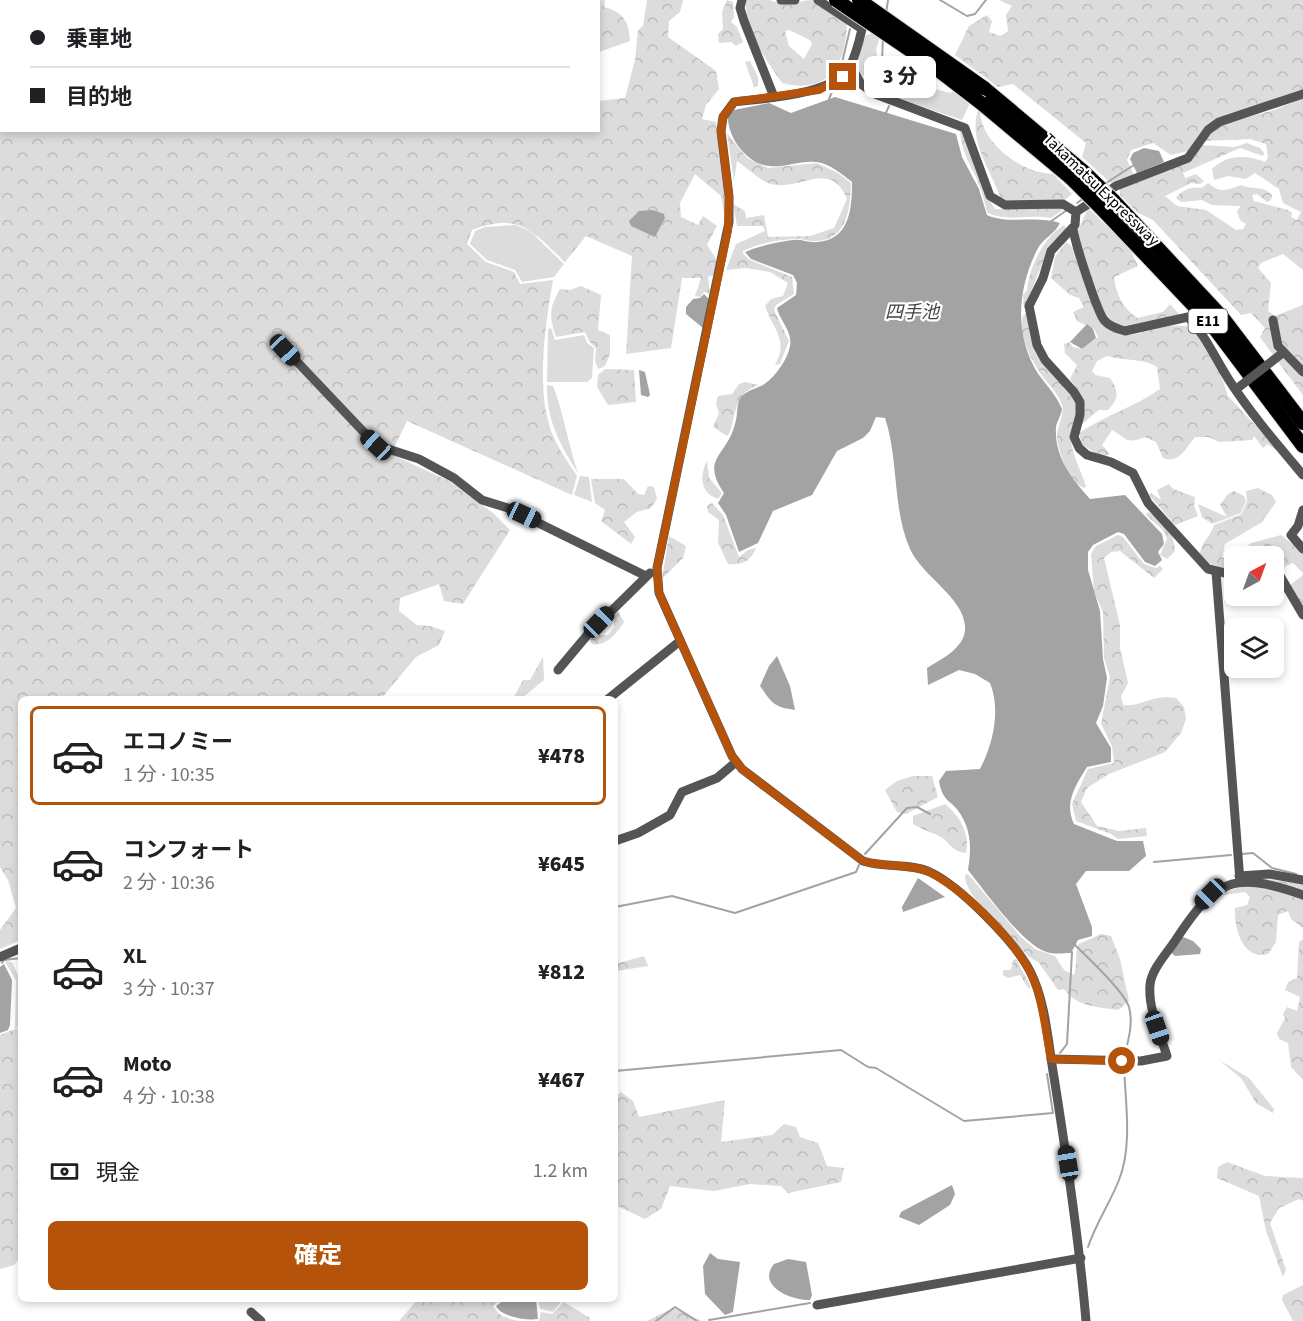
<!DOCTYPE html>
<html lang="ja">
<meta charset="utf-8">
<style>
body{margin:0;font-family:"Source Sans 3","Noto Sans JP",sans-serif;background:#f6f6f6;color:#202124;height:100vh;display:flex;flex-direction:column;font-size:22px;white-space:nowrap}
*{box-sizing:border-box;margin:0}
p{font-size:20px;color:#757577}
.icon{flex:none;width:33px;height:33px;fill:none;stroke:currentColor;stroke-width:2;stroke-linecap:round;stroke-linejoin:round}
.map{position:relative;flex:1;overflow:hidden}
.panel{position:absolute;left:18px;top:696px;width:600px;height:606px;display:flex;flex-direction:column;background:#fff;border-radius:9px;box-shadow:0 3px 9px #0003}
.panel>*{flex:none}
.banner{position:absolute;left:0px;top:0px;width:600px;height:132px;box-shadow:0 3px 9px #0003;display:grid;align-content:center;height:132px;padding:0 30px;background:#fff}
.needle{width:39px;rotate:41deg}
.buttons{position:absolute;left:1224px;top:546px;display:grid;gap:12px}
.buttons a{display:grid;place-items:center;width:60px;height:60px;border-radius:9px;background:#fff;box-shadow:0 3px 9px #0003;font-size:30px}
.end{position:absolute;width:27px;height:27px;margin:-14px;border:8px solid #b45309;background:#fff;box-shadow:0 0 0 3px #fff}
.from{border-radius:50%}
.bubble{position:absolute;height:42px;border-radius:9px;background:#fff;box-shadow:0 3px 9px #0003;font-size:20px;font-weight:800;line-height:42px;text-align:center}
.car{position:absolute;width:18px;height:36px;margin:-18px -9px;border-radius:8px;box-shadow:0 0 4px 2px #0007;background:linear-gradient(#222 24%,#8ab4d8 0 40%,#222 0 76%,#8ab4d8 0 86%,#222 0)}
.banner b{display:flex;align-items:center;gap:21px;height:57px;font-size:22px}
.banner b+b{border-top:2px solid #e0e0e0}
.banner i{width:15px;height:15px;background:#202124}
ul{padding:10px 0 0;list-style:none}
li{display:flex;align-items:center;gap:18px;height:99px;margin:0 12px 9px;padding:0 18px;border:3px solid transparent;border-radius:9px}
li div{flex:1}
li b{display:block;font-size:22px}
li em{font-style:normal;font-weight:800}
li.selected{border-color:#b45309}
li>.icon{width:54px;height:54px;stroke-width:1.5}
.pay{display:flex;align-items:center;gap:15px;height:66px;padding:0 30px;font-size:22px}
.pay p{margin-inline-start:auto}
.primary-button{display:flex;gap:12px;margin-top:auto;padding:12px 30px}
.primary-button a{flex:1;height:69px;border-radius:9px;background:#b45309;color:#fff;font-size:24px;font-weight:800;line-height:69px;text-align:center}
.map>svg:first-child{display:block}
.grass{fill:#dcdcdc}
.forest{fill:url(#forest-crowns);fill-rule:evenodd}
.water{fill:#a3a3a3}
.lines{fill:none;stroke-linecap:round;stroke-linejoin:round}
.stream{stroke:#a3a3a3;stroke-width:2}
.highway-casing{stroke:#dbdbdb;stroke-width:16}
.minor{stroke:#555;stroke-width:9}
.highway{stroke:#000;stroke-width:14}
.highway-bridge-casing{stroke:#dbdbdb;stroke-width:16;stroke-linecap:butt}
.minor-bridge{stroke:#555;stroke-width:9}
.highway-bridge{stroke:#000;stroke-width:14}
.route{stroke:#b45309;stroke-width:8}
.labels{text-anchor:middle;stroke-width:4.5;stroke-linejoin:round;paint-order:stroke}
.shield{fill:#fff;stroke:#4c4c4c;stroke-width:1.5}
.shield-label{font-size:15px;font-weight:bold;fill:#000}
.street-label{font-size:16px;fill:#000;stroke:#fff}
.water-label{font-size:18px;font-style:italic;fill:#444;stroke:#fff}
</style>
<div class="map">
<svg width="1303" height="1321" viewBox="0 0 1303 1321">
<defs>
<pattern id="forest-crowns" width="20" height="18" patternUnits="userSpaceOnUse" patternTransform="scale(1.5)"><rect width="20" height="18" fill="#dcdcdc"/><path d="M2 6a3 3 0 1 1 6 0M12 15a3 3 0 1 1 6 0" fill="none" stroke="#bbb"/></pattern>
</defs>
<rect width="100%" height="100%" fill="#fff"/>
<!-- grass -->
<g class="grass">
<path d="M873,33L880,37L876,49L878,62L897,74L893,83H907L910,77L935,85V89L950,93L954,91L970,103L962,120C941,112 854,89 857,61C857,53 863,43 866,35Z"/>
<path d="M515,225L530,231L564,264L554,277L522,282L515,270L487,260L470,244L475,231L485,227Z"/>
<path d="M551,328L555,340L584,335L587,343L594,348L592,378L587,382H547L548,329Z"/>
<path d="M547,385L553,386C564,414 568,444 578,473C560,445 546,419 547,385Z"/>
<path d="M580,476L589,477L592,502L574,495Z"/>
<path d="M5,961L12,962L21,982V1025L15,1029L16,981Z"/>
<path d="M538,1299H560L561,1302L553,1312L540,1309Z"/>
</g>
<!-- forest -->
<g class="forest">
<path d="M0,0H605L604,7C623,12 629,21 630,41L599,52L598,2H2V130H598L599,101L625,98L635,60L638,30L643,26L647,0H683L680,12L669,21L668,37L716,71L719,89L706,105L702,119L716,122L724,187L725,219L721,196L695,174L680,203L681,217L698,225L703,216L717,226L707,245L718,262L714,275L708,277L710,294L704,292L700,297L695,296L701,278H682L671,348L626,354L632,256L586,236L565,262C533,231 519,212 472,230L467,244L486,262L514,272L520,284L553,280C545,326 534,397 555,440C561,453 570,464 577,476L572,495L407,421L391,454L451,482L493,513L510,530L463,604L444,601L439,584L400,598L399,611L417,625L430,626L445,631L439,645L416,657L381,699H21V940L0,949V930L16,908L8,880L0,867Z"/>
<path d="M727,0L733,2L734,17L731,22L737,27L743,42L736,46L731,42L719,43L718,34L723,29L722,12Z"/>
<path d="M770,0C795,10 793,0 813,0L847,23C846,65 829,95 782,83C766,60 744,29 746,0ZM789,30L810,40L812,44L804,59L789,46L785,31Z"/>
<path d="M999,0H1303V90L1217,118L1203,130L1188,151L1171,155L1153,143L1131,150L1127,160L1134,175L1113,185L1082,157L1086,143L1013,84L998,87L955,55L969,26L987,15L992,21L989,32L1001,36L1008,31L1006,15L1012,6Z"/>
<path d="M750,61L758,77V85L754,87L745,62Z"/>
<path d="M1303,98V270L1283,254L1261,263L1258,268L1271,283L1268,311L1275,316L1303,305V395L1278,362L1283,347L1273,355L1260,337L1265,328L1251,313L1241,315L1153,220L1138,213L1120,195V189L1190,160L1201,145L1234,147L1247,143L1260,148L1264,153L1263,156L1240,148L1183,173L1185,178L1196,174L1204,181L1200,184L1191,183L1165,196L1177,206L1206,210L1236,230L1243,229L1246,224L1240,220L1237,211L1241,206L1212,205L1202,200L1181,202L1176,198C1181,190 1193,186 1202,188L1208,183C1222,194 1226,190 1241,185C1252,190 1263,185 1272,195L1271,200L1267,202L1257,194L1252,195L1254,201L1288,210L1292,213L1291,217L1297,220L1301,212L1283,203L1279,189L1255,173L1246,179L1228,176L1214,180L1212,169C1228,154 1245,155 1265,162L1268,158L1266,144L1250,139L1203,141L1220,125L1277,109Z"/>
<path d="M978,110L980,112C982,144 1023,174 1053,174L1072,194L1065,200L1064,209L1051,218C1031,214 1007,222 988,213C985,206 984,198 981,190C974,168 962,157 960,131L963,130L986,195L995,209H1004C996,176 967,145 978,110Z"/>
<path d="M727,133L747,158L768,168L817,163L838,173L851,183C850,208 848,239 817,241C809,242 801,238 793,239C776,240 758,244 743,251V254L750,260L792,277L794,294L776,305L774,310L789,341L780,364L775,365C789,339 773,330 765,306L771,299L783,296L788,283L770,272L746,268L726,270L736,244L765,231L763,226H737L733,204L745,211L746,218L764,215L768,237L810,236L834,228L847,199C829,157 799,194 768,183C757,178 746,167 737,161L734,181Z"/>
<path d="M1088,208L1129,247L1138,266L1114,277C1116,295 1123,308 1137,318L1163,312L1170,304L1179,314L1177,318C1147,324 1122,338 1102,310L1077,233Z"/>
<path d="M1064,225L1067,229L1042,264L1024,309L1023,295L1027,290C1029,267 1044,237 1064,225Z"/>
<path d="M1066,242C1091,257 1089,326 1118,334C1139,340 1167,317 1196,329L1220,372L1228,396L1283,455L1267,444L1263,448L1254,436L1252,440L1219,442L1208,437H1195C1186,448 1179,464 1163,458L1156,442L1145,437C1127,445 1126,438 1112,430L1102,445L1110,454L1103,457L1082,445L1079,433C1107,414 1135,407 1160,389L1157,367C1144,358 1123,361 1107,356L1097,361L1092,371L1095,375L1110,378C1119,391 1119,399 1108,410H1099L1081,425C1087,405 1082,396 1070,379L1077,365L1065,353L1064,344L1069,342L1073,347L1082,349L1098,337L1094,329L1077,321L1073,312L1084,307L1079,298L1070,295L1051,278L1055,257Z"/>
<path d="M581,286L601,295L598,330L610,335V354L605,366L598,369L595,361L596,348L589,341L585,332L556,337C549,315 549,309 560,289L570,290Z"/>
<path d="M1024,314H1028L1034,344L1077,402C1078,415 1072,423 1071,435C1070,452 1081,470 1086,486L1084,488C1069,482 1058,452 1057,436C1057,426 1065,414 1062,405C1058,392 1048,385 1041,374C1031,360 1016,331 1024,314Z"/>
<path d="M605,369L634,370L636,402L608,405L597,387L598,375Z"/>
<path d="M745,382L759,385C736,392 736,411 730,432L727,436L713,427L719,413L716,404L718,396L732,394L739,384Z"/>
<path d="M707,460L709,478L722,493L718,499C699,492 700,476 707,460Z"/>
<path d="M591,479H624L638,494L644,495L648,486L654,487L657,499L651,508L637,512L624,522L635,537L631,544L601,521L605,510L595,503Z"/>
<path d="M1169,484L1173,489L1195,497L1194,506L1198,516L1175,525L1149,495L1151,493L1161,500L1157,490Z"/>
<path d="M1258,488L1272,495L1276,502L1262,522L1225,544L1222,558L1232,557L1251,543L1281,535L1303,552V573L1293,563L1279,569L1274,565V556H1234V569C1219,572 1209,565 1200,553C1202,541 1211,536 1214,525L1242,514L1247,501L1246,491Z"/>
<path d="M1234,491L1244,496L1246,501L1241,513L1212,524L1202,517L1198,504L1227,517L1220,505L1228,494Z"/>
<path d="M712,503L723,515L739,557L748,550L756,548C750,562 743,565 728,564L718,543L719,520L708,512L707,506Z"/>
<path d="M1148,512C1163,518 1175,535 1175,551L1167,559L1160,555L1167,539L1164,531L1146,515Z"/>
<path d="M1118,535L1123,537L1144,564L1156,568L1160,566L1163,569L1154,578L1120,551L1111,552L1104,558L1120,625V648L1128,683L1121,696L1123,705C1142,707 1151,694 1176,698L1184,707L1186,719L1181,733L1165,752L1109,774L1087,788L1081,802L1097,826L1119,831L1146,828L1147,836L1118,839L1111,834L1076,821L1072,804L1088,769L1114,763L1112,746L1101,724L1110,677L1104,658L1103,612L1094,592L1091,554L1096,546Z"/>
<path d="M669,536L686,546L683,558L662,579Z"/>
<path d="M1303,575V610L1289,586Z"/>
<path d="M618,611L624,622C617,633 606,647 592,644L590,640L594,635H608L614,627V616Z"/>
<path d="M543,657L544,680L521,699H513L523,680H530Z"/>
<path d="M913,776H932L938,797L906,814L897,812L885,790L897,781Z"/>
<path d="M945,804C959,815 971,835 966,853C953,852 951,844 941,837C932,832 922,830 913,824V816Z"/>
<path d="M968,874L1020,936L1035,949L1055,956L1064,970L1074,975C1078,964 1074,955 1079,944L1101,934L1111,936L1120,959L1129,1001L1118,1010C1098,1007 1077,1007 1064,989L1058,990L1039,963L1028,956C1013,939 964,897 965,875Z"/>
<path d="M1259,878L1303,884V928L1291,919L1288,911L1278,915L1276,942L1268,954C1242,961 1234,927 1235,908L1247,905L1250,897L1245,892L1225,895V891L1247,886Z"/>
<path d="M1303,939V1080L1291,1067L1288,1043L1279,1039L1277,1033L1285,1018L1283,1014L1287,1007L1297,1011L1300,997L1285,990L1288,982L1297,978L1299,942Z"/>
<path d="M644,956L648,966L617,971L615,982V964Z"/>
<path d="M1016,959L1031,987L1029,989L1020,975L1008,978L1003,975V970H1011L1013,960Z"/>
<path d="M21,1027V1257L14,1265L0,1269V1035Z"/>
<path d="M1219,1060L1249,1078L1274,1109L1273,1113L1256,1103L1241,1078Z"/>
<path d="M621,1092L633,1101L639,1117L725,1100L721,1142L772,1135L784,1124L796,1127L800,1137L818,1143L827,1166L844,1168L841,1182L788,1193L781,1186L750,1184L714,1191L670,1186L661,1209L645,1219L615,1205V1097Z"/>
<path d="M1227,1162L1265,1176L1303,1178V1201L1299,1199L1279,1208L1270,1223L1286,1270L1283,1277L1266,1231L1259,1196L1217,1178L1218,1167Z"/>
<path d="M1303,1285V1321H1293L1282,1300L1283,1295Z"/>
<path d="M418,1299H502L493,1306C499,1317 507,1318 519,1321H399Z"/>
<path d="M564,1302L590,1318V1321H539L541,1312L552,1314Z"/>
<path d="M673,1308L702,1321H647Z"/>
</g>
<!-- water -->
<g class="water">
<path d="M835,97L956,134L962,157L979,189L987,215C1009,225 1036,215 1060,223C1056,233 1042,239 1037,250C1017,290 1014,337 1039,375C1048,387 1056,395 1062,409C1061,416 1057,421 1056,427C1054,457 1072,479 1090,499L1125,495L1162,534L1164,544L1158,552L1162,560L1155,566L1145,562L1124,534L1118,532L1093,545L1088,552V570L1100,611L1103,659L1107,678L1103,706L1096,723L1111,748V762L1087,767C1075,786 1064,803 1074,824L1117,841H1143L1146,856L1129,871H1086L1076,884L1092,927V936L1078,940L1071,953C1063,953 1052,955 1044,951C1022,943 984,890 968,870C971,851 972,833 961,815C952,799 943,804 939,781L946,771L980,769C993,744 1001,710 990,683L975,674L959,670L928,685L927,668C942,659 967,647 965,626C963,597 923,577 910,549C892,508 899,460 885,418L876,417L870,431L863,438L837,451L812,495L773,511L758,543L739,552L726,515L718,503L724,493C700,458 727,456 735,424C738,416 736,404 741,397C746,391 754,389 761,386C773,380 785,363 789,350C795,333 780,322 777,308L796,295L797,283L793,275L751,259L745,252C756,247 781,241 794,240C801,239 809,243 817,242C850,240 852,208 852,182C842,174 829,163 816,162C801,160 784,168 769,166C747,164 727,137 728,116L734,110L769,103L791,113Z"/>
<path d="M1144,148L1159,151L1164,162L1137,173L1130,159L1133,153Z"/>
<path d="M653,210L664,214L665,218L655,237L631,226L629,221L639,211Z"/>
<path d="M704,294L709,299L703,328L686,314V307L693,299L700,298Z"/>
<path d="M1087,324L1093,329L1096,338L1082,349L1070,342Z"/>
<path d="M639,370L645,372L650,395L648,397L641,395Z"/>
<path d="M777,656L790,686L795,710C773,707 772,703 760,686L769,666Z"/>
<path d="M918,878L945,897L903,912L902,907Z"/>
<path d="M1181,936L1193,941L1201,949L1200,954L1175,956L1170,952Z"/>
<path d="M4,964L12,980L10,1025L8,1030L0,1033V967Z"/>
<path d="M952,1185L955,1194L950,1205L919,1225L899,1217L901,1212Z"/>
<path d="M710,1253L718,1259L740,1262L733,1312L725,1315L705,1294L703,1266Z"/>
<path d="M788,1259L806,1262L812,1295L810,1300C792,1301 756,1286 774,1264Z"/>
<path d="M505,1299H536L538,1319C527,1321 501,1317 496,1306Z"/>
</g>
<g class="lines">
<!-- stream -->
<g class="stream">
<path d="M940,0L967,16L975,14L986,0"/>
<path d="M886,14L888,0"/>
<path d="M883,38L882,61L904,73L901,78"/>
<path d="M840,71L850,29"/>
<path d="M829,99L832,92"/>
<path d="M885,115L889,106"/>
<path d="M1103,185L1134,165"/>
<path d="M1077,203L1084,198"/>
<path d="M1050,222L1067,210"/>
<path d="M865,854L907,808L917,807L930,814"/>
<path d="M1242,854L1253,853L1272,868L1296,874"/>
<path d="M1154,862L1231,855"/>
<path d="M615,907L672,896L735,913L856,872L859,865"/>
<path d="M1073,943C1087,957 1123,990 1129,1007C1134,1025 1127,1043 1124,1059"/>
<path d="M2,963L4,960L21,958"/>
<path d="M1060,1053L1067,1044L1072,952"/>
<path d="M615,1071L841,1050L868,1067L876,1068L964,1121L1053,1113L1047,1074"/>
<path d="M1088,1247C1096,1223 1110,1203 1119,1180C1133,1145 1125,1101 1124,1064"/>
<path d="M709,1320L810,1303"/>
<path d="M656,1321L675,1307L697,1321"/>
</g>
<defs>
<g id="highway">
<path d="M984,88L1083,171"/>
<path d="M981,103L1072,179"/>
<path d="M1113,200L1222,317L1303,423"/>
<path d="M1100,207L1212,325L1303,446"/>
</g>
</defs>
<!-- highway casing -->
<use href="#highway" class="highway-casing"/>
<!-- minor -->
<g class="minor">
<path d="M742,0L740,8L744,21L774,97"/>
<path d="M781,0H795"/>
<path d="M818,0L862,29"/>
<path d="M865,17C861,32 858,51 850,66C836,95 765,98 734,102L723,117L721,131L729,196V222L657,568L659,593L732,756L742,769L863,861C884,868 910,863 930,872C960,886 1015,942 1030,971C1046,1002 1048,1043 1054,1077C1067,1159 1079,1239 1086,1321"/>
<path d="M851,65L861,84L875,94L965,128L990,196L1005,205L1063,204L1076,212"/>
<path d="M1076,212L1075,225L1051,251L1043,278L1029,306L1037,345L1045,360L1074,392L1080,402V415L1074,437L1079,448L1087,455L1111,462L1133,473L1148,503L1208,569L1225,573L1234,571"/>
<path d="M1076,212L1116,186L1188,158L1208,130L1219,122L1303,94"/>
<path d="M1073,229C1075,243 1097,311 1104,320C1109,326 1117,329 1125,331L1188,317C1206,336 1215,358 1229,380C1251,414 1277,444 1303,475"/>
<path d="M1273,320L1278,346L1303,372"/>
<path d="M285,349L376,445L419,459L454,478L482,500L508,508L646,576"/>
<path d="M1303,510L1298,526L1291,535L1303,549"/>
<path d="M1274,569L1279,574L1303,615"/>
<path d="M1216,572L1240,881"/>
<path d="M558,670L589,633L650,573"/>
<path d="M608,699L680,641"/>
<path d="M615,841L638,833L670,815L682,792L717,778L736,762"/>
<path d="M1239,876L1269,874L1303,880"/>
<path d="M0,957L21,948"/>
<path d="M1051,1059L1141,1061L1167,1056C1160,1034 1148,1008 1150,985C1151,970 1167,953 1175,941C1215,880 1232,870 1303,895"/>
<path d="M817,1305L1081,1258"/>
<path d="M251,1312L261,1321"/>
</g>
<!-- highway -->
<use href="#highway" class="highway"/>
<defs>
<g id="highway-bridge">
<path d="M836,0L929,63L981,103"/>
<path d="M859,0L984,88"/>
<path d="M1083,171L1113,200"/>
<path d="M1072,179L1100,207"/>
</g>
</defs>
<!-- highway-bridge casing -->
<use href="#highway-bridge" class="highway-bridge-casing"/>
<!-- minor-bridge -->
<path class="minor-bridge" d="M1239,387L1280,355"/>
<!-- highway-bridge -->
<use href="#highway-bridge" class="highway-bridge"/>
</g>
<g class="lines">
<!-- route -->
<path class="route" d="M843,77L819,90L734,102L723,117L721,131L729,196L728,230L657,568L659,593L732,756L742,769L863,861C884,868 912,863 931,873C967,892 1023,947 1036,986C1044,1009 1046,1035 1051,1059L1122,1061"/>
</g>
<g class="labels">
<!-- shield labels -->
<rect class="shield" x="1188.5" y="309" width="39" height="24" rx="4.5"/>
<g class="shield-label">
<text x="1208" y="326">E11</text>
</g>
<!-- street labels -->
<g class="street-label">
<text transform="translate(1102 189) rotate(44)" y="6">Takamatsu Expressway</text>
</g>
<!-- water labels -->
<g class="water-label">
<text x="912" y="318">四手池</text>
</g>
</g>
</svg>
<div class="buttons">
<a><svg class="needle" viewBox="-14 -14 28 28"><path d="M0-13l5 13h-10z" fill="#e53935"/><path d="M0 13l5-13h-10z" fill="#757577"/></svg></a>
<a><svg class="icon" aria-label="layers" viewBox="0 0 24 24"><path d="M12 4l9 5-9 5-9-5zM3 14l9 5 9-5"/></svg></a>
</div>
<i class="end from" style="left:1122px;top:1061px"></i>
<i class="end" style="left:843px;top:77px"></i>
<div class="bubble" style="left:864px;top:56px;width:72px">3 分</div>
<i class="car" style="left:285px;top:350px;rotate:137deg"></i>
<i class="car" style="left:376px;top:445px;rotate:313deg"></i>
<i class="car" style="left:524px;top:515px;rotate:115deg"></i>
<i class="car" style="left:599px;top:622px;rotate:44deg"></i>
<i class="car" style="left:1210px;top:894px;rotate:225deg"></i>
<i class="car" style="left:1157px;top:1028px;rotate:161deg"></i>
<i class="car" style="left:1068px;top:1163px;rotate:351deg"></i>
<div class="banner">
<b><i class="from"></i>乗車地</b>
<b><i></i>目的地</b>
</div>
<section class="panel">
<ul>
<li class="selected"><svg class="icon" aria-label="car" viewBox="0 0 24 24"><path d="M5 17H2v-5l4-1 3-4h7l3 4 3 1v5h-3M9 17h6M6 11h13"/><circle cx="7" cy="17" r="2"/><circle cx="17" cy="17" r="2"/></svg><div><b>エコノミー</b><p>1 分 · 10:35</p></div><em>¥478</em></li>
<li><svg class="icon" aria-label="car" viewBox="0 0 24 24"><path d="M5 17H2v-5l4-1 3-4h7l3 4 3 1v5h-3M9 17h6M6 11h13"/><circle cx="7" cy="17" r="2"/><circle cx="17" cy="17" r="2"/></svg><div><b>コンフォート</b><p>2 分 · 10:36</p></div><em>¥645</em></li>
<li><svg class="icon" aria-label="car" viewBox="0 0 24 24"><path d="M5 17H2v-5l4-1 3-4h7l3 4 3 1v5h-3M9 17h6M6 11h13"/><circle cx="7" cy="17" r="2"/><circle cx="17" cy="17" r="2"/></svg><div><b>XL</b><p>3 分 · 10:37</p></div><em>¥812</em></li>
<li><svg class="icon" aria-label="car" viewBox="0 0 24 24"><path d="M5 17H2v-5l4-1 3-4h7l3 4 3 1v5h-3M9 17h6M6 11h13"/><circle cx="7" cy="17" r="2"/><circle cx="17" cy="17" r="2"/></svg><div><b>Moto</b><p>4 分 · 10:38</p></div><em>¥467</em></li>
</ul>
<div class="pay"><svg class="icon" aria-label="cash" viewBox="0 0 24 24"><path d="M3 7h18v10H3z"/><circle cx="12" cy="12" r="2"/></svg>現金<p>1.2 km</p></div>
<div class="primary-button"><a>確定</a></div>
</section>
</div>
